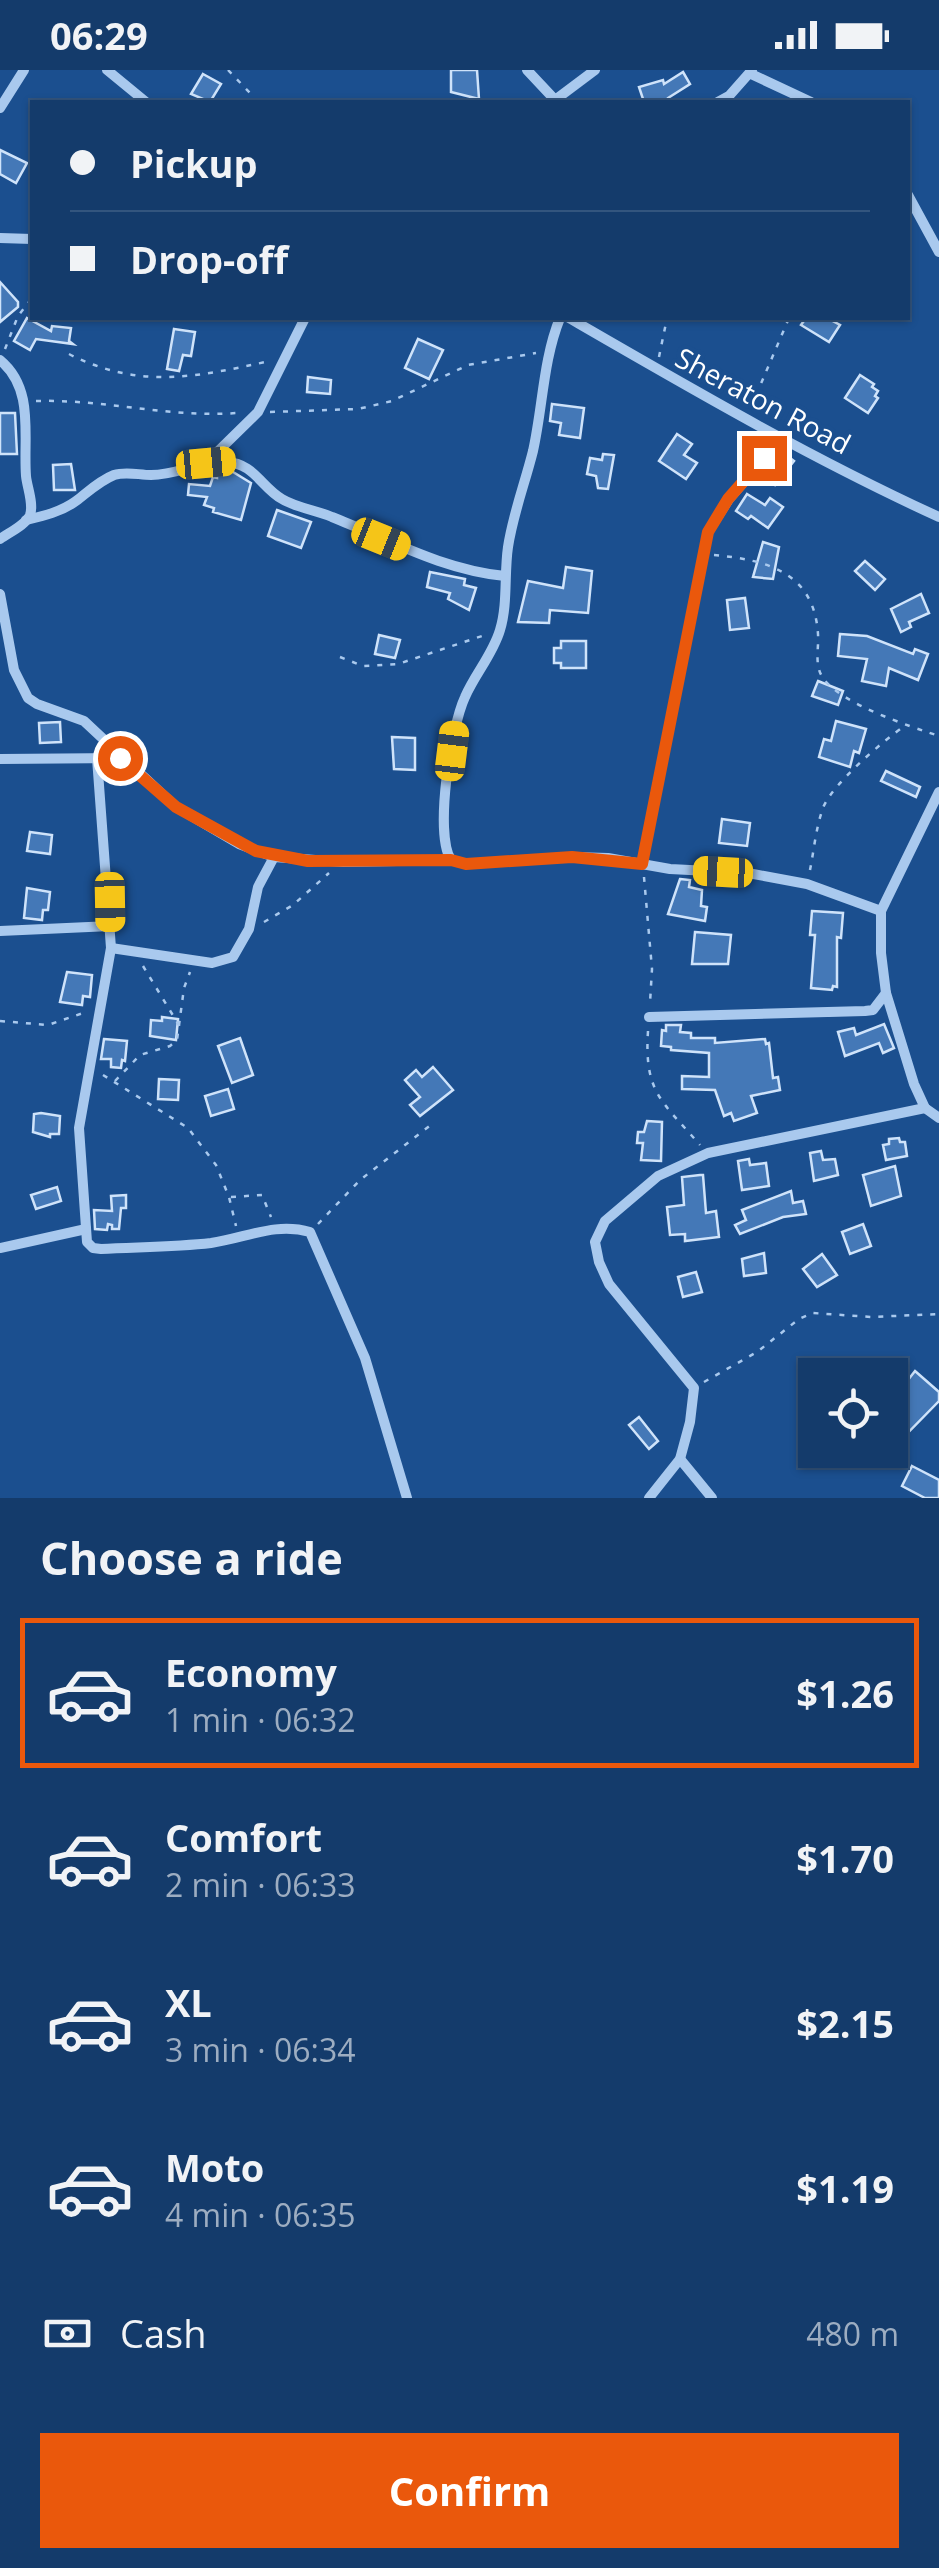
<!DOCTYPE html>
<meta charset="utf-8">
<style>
body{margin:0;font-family:"Open Sans",sans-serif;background:#214673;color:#f1f3f6;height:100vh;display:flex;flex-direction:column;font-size:38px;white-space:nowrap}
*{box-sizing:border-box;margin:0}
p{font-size:32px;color:#9dadc1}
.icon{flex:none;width:55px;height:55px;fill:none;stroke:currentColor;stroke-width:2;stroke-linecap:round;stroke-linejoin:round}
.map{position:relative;height:1428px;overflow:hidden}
.details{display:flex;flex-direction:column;background:#143b6b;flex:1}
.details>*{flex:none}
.hud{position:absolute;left:30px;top:30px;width:880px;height:220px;border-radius:0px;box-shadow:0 2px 8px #0004,0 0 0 2px #33557e;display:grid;align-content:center;height:220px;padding:0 40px;background:#143b6b}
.buttons{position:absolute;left:798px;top:1288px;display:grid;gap:20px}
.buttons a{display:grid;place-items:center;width:110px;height:110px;border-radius:0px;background:#143b6b;box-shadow:0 2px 8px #0004,0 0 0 2px #33557e;font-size:50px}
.end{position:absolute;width:45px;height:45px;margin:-22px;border:12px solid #ea580c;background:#fff;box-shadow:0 0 0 5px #fff}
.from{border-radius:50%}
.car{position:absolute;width:30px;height:60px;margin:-30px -15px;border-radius:12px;box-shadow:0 0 8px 2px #0007;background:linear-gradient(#f5c518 24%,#345 0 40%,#f5c518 0 76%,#345 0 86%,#f5c518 0)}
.hud b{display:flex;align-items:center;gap:35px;height:95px;font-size:38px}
.hud b+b{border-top:2px solid #33557e}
.hud i{width:25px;height:25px;background:#f1f3f6}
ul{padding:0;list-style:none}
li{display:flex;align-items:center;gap:30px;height:150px;margin:0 20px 15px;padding:0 20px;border:5px solid transparent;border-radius:0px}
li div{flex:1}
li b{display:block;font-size:38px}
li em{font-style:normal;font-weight:700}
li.current{border-color:#ea580c}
li>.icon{width:90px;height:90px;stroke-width:1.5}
h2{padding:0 40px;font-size:45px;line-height:120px}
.pay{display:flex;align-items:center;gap:25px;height:110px;padding:0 40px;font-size:38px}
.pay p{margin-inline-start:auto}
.cta{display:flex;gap:20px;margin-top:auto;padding:20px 40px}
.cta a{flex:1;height:115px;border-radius:0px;background:#ea580c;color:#fff;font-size:40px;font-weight:700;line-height:115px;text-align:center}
.status{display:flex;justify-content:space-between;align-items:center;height:70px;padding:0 50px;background:#143b6b;direction:ltr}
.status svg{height:28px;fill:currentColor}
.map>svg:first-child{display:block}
.building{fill:#4478b7;stroke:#cfe3fa;stroke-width:2.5}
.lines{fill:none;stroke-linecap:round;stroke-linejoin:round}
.path{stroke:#a9c9ee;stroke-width:2.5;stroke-dasharray:5 8;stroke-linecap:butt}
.street{stroke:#a9c9ee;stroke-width:10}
.route{stroke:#ea580c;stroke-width:12}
.labels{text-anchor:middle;stroke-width:9;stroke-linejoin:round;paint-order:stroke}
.street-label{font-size:28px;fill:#fff;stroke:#1b4f8f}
</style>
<div class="status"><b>06:29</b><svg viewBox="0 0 49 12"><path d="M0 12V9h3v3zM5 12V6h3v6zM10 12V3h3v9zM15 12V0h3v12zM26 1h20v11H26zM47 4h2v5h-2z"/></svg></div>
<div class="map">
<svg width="939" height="1428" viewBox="0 0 939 1428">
<rect width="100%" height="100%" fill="#1b4f8f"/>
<!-- building -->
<g class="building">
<path d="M451,0H477L479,29L451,22Z"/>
<path d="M683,2L690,14L668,28L669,32H644L639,17L663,10L664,14Z"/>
<path d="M203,4L221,14L210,32L191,24Z"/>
<path d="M0,80L27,93L16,113L0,104Z"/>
<path d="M0,212L18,232V237L0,252Z"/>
<path d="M27,248L51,261L52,256L71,258L69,271L73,274L36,269L30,280L14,271Z"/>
<path d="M806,248H827L840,255L829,272L801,255Z"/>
<path d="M174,259L195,262L191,286L183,285L179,301L167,299Z"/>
<path d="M418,269L443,280L429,309L405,298Z"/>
<path d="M860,305L874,314L872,317L878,321L875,326L878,328L868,343L845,328Z"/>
<path d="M308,307L331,310L330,324L307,322Z"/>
<path d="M552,334L584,338L580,368L559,365L561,353L550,351Z"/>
<path d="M0,343H15L17,384H0Z"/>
<path d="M677,364L692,374L684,385L697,393L686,409L659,391Z"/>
<path d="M782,382L794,391L775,415L762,405Z"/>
<path d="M603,384L614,385L608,419L598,418L596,406L587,404L590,388L602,390Z"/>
<path d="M71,394L75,420H54L53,395Z"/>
<path d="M217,401L233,402L251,413L241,450L213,442L214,438L204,435L207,427L188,425L189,414L210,416L213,407L217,408Z"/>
<path d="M747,424L765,435L770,428L783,437L768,458L751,446L748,449L736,441Z"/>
<path d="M277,440L311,452L301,478L268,466Z"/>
<path d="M763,472L779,477L773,509L753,507Z"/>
<path d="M865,491L885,509L875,520L855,501Z"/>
<path d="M566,497L592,501L588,543L550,540L549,553L518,552L528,511L563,518Z"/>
<path d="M430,502L465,509L464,515L476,518L469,540L448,529L450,523L427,517Z"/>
<path d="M921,524L929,543L909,552L911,557L901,562L891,539Z"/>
<path d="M745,528L749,558L730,560L727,530Z"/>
<path d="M840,564L867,566L913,584L915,579L928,584L918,610L889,598L886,616L862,611L867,589L838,586Z"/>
<path d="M379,565L400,570L395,588L375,584Z"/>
<path d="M561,571H586V598H561V593H554V578H561Z"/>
<path d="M818,611L843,621L838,635L812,626Z"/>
<path d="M836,651L866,659L859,683L854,681L850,697L819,687L824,669L831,671Z"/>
<path d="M60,652L61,672L40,673L39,653Z"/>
<path d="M392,667L415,668V700L394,699Z"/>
<path d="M886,701L920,717L916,727L881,711Z"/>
<path d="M722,749L750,753L747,776L719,773Z"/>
<path d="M30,762L52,765L50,784L27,781Z"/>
<path d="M680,809L690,810L689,817L702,820L701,836L707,837L705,851L668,844Z"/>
<path d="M27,818L50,822L48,840H43L42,850L24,848Z"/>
<path d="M812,841L843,843L841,868L837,867V917L833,916L832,920L811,918L815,865H810Z"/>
<path d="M695,862L731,865L728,894H692Z"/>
<path d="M67,902L92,905L90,927L83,926L82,935L60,932Z"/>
<path d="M162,947L178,949L176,970L150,966L151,950L162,951Z"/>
<path d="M884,954L894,978L883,983L879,973L845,986L838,962L854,958L856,965Z"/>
<path d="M666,955H681L680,962L691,963V968H715V973L765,969L766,974L769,973L773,1008L778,1007L780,1020L751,1026L757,1043L734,1051L731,1043L724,1046L715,1020L682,1019V1006L709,1007V983L671,980V977L661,976L662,960L666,961Z"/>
<path d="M240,968L253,1005L232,1013L218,976Z"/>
<path d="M104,969L127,971L125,991L122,990L121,998L111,997V989H101Z"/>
<path d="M433,997L453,1020L420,1046L410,1035L420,1027L405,1010L416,1000L422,1007Z"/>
<path d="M159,1009L179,1010L178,1030L158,1029Z"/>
<path d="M228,1019L234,1039L211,1046L205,1026Z"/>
<path d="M41,1043L60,1046L59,1064H50V1067L33,1062L34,1044Z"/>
<path d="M647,1051L662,1052L661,1091L641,1090L643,1073H637L638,1062H644Z"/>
<path d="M899,1068L900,1072H905L907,1086L886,1090L883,1075L889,1074V1069Z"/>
<path d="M821,1081L823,1090L835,1089L838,1105L814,1111L810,1083Z"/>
<path d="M749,1089L750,1095L766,1093L769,1116L742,1120L738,1091Z"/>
<path d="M895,1096L901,1126L871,1136L863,1105Z"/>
<path d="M700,1105H703L706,1143L716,1141L719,1167L685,1171V1164L670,1165L667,1137L684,1135L682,1107Z"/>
<path d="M57,1117L61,1131L36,1139L31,1125Z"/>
<path d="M791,1121L793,1133L803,1131L806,1144L783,1147L740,1164L735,1155L746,1150L742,1140Z"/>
<path d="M126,1125V1138H121L119,1159H112V1155L108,1154L107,1160L95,1159L94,1140L112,1141L111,1126Z"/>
<path d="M863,1154L871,1176L850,1184L842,1162Z"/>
<path d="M764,1183L766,1203L744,1206L742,1189Z"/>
<path d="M822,1184L837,1205L817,1217L803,1199Z"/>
<path d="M696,1202L702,1222L683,1227L678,1207Z"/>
<path d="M915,1301L939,1322V1331L890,1381V1333Z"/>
<path d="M639,1347L658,1371L649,1379L629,1355Z"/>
<path d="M912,1396L939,1410V1428H925L902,1416Z"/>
</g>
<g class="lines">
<!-- path -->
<g class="path">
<path d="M228,0L250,23L254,32"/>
<path d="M5,279L18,246L32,228"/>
<path d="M69,284C140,320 196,307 270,291"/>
<path d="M659,287L667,248"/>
<path d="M36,331C104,329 169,348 237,343"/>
<path d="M751,337L789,248"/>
<path d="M270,342L358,339L392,331L468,295L536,283"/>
<path d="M714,485C767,490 814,502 818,564C819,579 814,595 823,608C841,634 909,656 939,666"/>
<path d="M340,587L363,596L398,594L485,565"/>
<path d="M810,800C814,780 816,757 823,738C832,714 884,670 906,655"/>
<path d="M644,807L652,899L650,933"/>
<path d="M264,852L293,835L329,803"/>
<path d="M143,896L180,957"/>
<path d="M0,951L48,955L86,942"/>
<path d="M648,961C644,1023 662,1031 700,1075"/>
<path d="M103,1005L188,1058L216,1095L229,1127L236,1156"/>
<path d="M115,1011L140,985L170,976L177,970L184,918L190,902"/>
<path d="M231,1127L262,1125L271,1147"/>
<path d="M318,1154L360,1110L432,1054"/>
<path d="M704,1312L757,1282L799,1249L813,1243L871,1247L939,1244"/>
</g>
<!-- street -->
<g class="street">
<path d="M107,0L146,32"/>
<path d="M527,0L557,32"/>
<path d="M751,4L811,32"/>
<path d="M555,30L595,0"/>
<path d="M718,32L729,26L752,0"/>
<path d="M0,38L24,0"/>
<path d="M908,125L939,182"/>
<path d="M0,168L32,169"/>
<path d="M560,248C543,290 543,336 533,381C525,413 513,444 508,477C504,504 508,534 500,560C493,584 475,604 465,627C451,657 434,763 451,790L466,794L572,787L608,788L670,799L748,803L807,814L881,841"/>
<path d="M569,248C690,318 812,389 939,447"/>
<path d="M0,290C35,319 23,366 26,406C27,417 34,434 30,445C26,455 8,463 0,469"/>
<path d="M206,393L258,342L305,248"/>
<path d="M26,450C43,446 61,442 76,431C88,422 99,411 114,405C126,401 139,405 151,405C177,405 200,391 226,392C254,393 261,417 282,429C297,438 316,440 332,447C390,470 443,500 505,506"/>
<path d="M0,524L14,600L28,628L37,634L84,651L176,737L239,774L274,787L343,792L451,790"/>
<path d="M97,688L111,878L79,1058L87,1172L93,1178L101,1179C137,1177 175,1177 211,1173C246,1168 275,1152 310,1162L365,1288L407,1428"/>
<path d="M0,689L121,688"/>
<path d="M939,722L881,841V883L886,923L914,1014L925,1038L939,1048"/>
<path d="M642,793L708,462L729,429L783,367"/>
<path d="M0,861L111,856"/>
<path d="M111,878L212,893L233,887L249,859L258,817L274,787"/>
<path d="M649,947L865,941L873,940L886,923"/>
<path d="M0,1178L86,1159"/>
<path d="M680,1389L712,1428"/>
<path d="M649,1428L680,1389L690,1352L694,1318L609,1214L599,1192L595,1172L605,1151L658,1106L708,1083L925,1038"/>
</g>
</g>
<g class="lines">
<!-- route -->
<path class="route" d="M120,688L176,737L256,781L308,791L451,790L466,794L572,787L642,794L708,462L728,429L764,388"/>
</g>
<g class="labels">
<!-- street labels -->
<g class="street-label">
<text transform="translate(763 331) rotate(28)" y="10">Sheraton Road</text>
</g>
</g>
</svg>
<div class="buttons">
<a><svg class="icon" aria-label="locate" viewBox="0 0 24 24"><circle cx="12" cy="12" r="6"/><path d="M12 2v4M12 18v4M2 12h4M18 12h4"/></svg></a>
</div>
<i class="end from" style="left:120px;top:688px"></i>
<i class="end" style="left:764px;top:388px"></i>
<i class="car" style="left:206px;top:393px;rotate:85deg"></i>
<i class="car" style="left:381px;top:469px;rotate:112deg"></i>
<i class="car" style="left:452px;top:681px;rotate:7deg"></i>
<i class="car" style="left:723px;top:802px;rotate:273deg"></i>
<i class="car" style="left:110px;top:832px;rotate:179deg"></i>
<div class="hud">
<b><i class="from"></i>Pickup</b>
<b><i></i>Drop-off</b>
</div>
</div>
<section class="details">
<h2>Choose a ride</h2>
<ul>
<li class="current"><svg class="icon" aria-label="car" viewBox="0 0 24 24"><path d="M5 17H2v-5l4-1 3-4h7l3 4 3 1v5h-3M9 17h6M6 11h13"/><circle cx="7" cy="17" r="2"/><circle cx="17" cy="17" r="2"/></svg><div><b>Economy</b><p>1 min · 06:32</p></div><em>$1.26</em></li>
<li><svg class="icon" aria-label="car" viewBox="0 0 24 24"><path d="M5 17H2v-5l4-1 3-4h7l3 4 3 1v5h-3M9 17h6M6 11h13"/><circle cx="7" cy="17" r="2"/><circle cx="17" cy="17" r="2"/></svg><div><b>Comfort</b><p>2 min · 06:33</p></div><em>$1.70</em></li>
<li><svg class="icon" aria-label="car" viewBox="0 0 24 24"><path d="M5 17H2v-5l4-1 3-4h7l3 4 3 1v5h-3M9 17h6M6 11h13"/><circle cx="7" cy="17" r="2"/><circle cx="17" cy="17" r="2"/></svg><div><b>XL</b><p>3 min · 06:34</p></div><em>$2.15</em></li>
<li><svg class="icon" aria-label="car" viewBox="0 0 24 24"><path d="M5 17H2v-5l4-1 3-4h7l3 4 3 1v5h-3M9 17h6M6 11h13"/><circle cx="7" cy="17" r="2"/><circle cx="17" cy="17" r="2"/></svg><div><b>Moto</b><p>4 min · 06:35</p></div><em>$1.19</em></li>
</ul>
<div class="pay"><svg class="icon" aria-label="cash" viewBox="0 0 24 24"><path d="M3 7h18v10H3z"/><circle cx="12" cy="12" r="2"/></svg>Cash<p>480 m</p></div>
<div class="cta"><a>Confirm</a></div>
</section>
